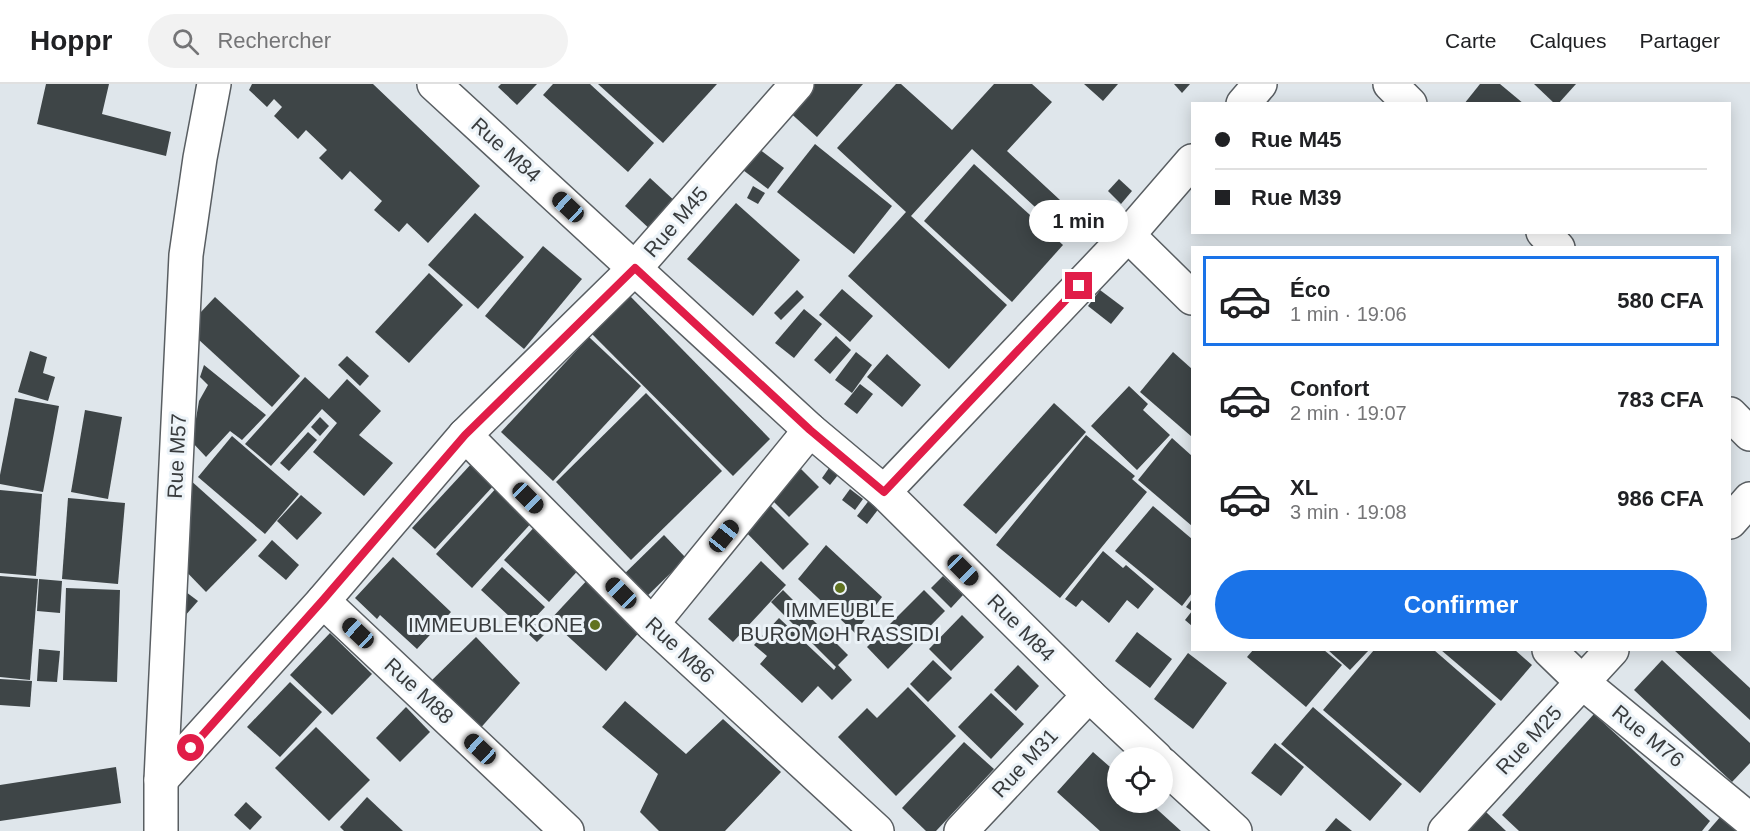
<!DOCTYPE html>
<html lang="fr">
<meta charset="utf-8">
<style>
body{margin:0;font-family:Arial,sans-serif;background:#f2f2f2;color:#202124;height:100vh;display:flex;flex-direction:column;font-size:22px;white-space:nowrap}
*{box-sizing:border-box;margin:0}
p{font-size:20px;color:#757577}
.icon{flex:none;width:33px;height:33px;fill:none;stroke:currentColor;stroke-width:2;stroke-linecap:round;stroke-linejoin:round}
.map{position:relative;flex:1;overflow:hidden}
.details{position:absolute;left:1191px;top:162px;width:540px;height:405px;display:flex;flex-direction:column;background:#fff;border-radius:0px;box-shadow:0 3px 15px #0003}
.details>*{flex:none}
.top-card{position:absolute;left:1191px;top:18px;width:540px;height:132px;border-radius:0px;box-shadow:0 3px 15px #0003;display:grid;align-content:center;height:132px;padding:0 24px;background:#fff}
.buttons{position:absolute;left:1107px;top:663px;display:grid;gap:12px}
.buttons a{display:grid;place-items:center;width:66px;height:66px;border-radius:50%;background:#fff;box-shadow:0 3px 15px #0003;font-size:30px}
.end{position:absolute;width:27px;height:27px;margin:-14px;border:8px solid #e11d48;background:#fff;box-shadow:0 0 0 3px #fff}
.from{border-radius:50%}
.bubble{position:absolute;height:42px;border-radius:21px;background:#fff;box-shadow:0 3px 15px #0003;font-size:20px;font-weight:700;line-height:42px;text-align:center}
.car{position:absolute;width:18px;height:36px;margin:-18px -9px;border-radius:8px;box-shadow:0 0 4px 2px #0007;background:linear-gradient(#222 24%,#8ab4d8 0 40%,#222 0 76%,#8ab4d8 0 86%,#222 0)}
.top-card b{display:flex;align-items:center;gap:21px;height:57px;font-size:22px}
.top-card b+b{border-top:2px solid #e0e0e0}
.top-card i{width:15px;height:15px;background:#202124}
ul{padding:10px 0 0;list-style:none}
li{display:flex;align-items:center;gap:18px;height:90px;margin:0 12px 9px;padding:0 12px;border:3px solid transparent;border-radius:0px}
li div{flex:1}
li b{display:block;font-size:22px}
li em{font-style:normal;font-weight:700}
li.current{border-color:#1a73e8}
li>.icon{width:54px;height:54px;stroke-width:1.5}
.primary-button{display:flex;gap:12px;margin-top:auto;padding:12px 24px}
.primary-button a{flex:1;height:69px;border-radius:36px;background:#1a73e8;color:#fff;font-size:24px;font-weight:700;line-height:69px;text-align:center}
header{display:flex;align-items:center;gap:36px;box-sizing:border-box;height:84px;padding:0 30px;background:#fff;border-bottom:2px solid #e0e0e0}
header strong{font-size:28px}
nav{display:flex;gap:33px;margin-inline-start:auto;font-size:21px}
.search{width:420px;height:54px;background:#f2f2f2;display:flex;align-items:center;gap:15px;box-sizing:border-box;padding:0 21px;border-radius:33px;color:#757577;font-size:22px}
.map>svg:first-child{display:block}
.building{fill:#3e4547}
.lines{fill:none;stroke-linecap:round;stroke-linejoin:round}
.minor-casing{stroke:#595e62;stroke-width:36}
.minor{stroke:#fff;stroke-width:33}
.route{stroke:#e11d48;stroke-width:8}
.poi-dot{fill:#607220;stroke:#ecf3f8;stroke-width:2}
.labels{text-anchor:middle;stroke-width:6;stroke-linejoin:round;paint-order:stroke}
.street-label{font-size:21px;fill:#393c3e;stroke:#ecf3f8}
.poi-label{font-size:21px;fill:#393c3e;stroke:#ecf3f8}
</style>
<header>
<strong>Hoppr</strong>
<div class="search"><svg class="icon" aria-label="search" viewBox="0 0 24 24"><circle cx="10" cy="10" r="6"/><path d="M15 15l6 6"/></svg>Rechercher</div>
<nav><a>Carte</a><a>Calques</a><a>Partager</a></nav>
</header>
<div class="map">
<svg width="1750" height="747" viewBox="0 0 1750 747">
<rect width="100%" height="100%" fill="#dfe6eb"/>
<!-- building -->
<g class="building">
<path d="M46,0H109L102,30L171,48L166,72L37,40Z"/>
<path d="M252,0H373L480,102L428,159L407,139L399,148L374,126L382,117L350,87L342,96L319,74L327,66L306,46L298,55L274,32L282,23L274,15L267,23L249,6Z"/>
<path d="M501,0H537L517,21L498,3Z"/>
<path d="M553,0H590L654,59L628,88L543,11Z"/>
<path d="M598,0H717L663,59Z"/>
<path d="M807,0H863L817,53L786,25Z"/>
<path d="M896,0H901L952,46L994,0H1032L1052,18L1007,67L1087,141L1072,157L972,65L911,132L1007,221L949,285L848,192L906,128L837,64Z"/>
<path d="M1084,0H1118L1103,17Z"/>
<path d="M1174,0H1190L1182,9Z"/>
<path d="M1480,0H1500L1524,20H1464Z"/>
<path d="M1534,0H1576L1558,20H1555Z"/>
<path d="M815,60L892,122L854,170L777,108Z"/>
<path d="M755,62L784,84L768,105L739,83Z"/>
<path d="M974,80L1063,161L1012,218L924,137Z"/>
<path d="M650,94L678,120L653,148L625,122Z"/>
<path d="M1119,95L1132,107L1121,120L1108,107Z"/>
<path d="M753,102L765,109L758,120L747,114Z"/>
<path d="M736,119L800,176L753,232L687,175Z"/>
<path d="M475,129L524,173L478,225L428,181Z"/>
<path d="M543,162L582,195L524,265L485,232Z"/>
<path d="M429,189L463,221L409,279L375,248Z"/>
<path d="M842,205L873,232L850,258L819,231Z"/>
<path d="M797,206L804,213L781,236L774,229Z"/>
<path d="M1100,206L1124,224L1111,240L1088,222Z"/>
<path d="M630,212L770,355L733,392L592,250Z"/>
<path d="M215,213L300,292L272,323L186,244Z"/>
<path d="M804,225L822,240L794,274L775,259Z"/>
<path d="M836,252L851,266L830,290L814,276Z"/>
<path d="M589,253L641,302L553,397L501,348Z"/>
<path d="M30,267L47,273L43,289L55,293L48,317L18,308Z"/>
<path d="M856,268L872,281L852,309L835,296Z"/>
<path d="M1173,268L1192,285V353L1140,308Z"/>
<path d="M887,270L921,301L902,323L867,293Z"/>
<path d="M347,272L369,292L360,302L338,281Z"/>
<path d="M204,281L266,331L242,356L230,347L206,373L192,358L199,317L208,301L200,293Z"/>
<path d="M305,293L329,315L347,295L381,327L359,351L393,379L364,412L313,368L337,339L322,325L271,382L245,360Z"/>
<path d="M860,300L873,310L857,330L844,320Z"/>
<path d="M1129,302L1148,320L1143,326L1170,351L1137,386L1091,342Z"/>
<path d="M646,309L722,387L631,476L556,398Z"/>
<path d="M15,314L59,322L43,408L0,400V391Z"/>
<path d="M1054,319L1086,348L996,450L963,421Z"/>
<path d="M85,326L122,333L108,415L71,408Z"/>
<path d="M320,333L329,342L320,352L311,343Z"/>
<path d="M308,348L317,356L289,387L280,379Z"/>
<path d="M1086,351L1135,392L1132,395L1147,408L1060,514L996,461Z"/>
<path d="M232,352L299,410L265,450L198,393Z"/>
<path d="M1172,354L1192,372V442L1138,396Z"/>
<path d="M791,375L819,403L789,433L761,405Z"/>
<path d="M473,378L496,399L435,465L412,444Z"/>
<path d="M829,384L838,391L830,401L822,394Z"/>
<path d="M189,395L257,456L206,508L175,476Z"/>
<path d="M499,401L535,435L472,504L436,470Z"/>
<path d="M850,405L863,415L855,426L842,416Z"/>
<path d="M0,406L42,410L36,492L0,489Z"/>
<path d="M301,411L322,429L297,456L277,437Z"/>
<path d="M761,412L809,460L783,486L736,438Z"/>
<path d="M68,414L125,419L118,500L62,495Z"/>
<path d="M870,415L880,423L867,440L857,432Z"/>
<path d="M1153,422L1192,455V509L1182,522L1115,467Z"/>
<path d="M539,438L584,480L549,518L504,476Z"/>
<path d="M664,451L686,474L637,522L615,499Z"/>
<path d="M272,456L299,481L286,496L258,472Z"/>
<path d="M826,461L882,513L855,549L798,495Z"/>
<path d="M1103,467L1123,484L1126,481L1154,505L1138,525L1127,516L1109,539L1082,516L1076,523L1065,515Z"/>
<path d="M393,473L451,528L417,565L380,531L377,535L355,514Z"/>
<path d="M761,477L786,501L733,558L708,535Z"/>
<path d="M502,483L545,523L532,537L545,550L537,558L481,506Z"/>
<path d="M0,492L38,495L30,596L0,593Z"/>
<path d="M943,492L963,511L951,524L931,504Z"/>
<path d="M590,493L641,546L606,587L550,536Z"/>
<path d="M39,495L62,497L60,529L37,527Z"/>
<path d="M66,504L120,506L117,598L63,596Z"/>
<path d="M783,506L848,571L838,581L852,596L832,616L818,602L802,619L760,580L767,572L754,561L779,534L834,586L836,583L771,518Z"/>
<path d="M924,506L945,527L888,585L867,563Z"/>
<path d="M186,508L198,517L184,533Z"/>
<path d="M1192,515V542L1185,536L1192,527L1186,523Z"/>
<path d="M962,531L984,553L951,587L929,565Z"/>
<path d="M1137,548L1172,575L1150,604L1115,577Z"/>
<path d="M330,549L372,590L332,631L290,591Z"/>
<path d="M476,553L520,599L478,647L429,599Z"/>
<path d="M39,565L60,567L57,598L37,597Z"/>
<path d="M1253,566H1324L1342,581L1306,623L1247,573Z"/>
<path d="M1328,566H1369L1350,586Z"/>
<path d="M1374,566H1434L1496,620L1420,709L1323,626Z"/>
<path d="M1441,566H1515L1532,581L1501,617Z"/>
<path d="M1674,566H1709L1750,604V636Z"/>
<path d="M1188,569L1227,599L1193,645L1154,615Z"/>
<path d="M933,576L952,594L928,618L910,600Z"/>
<path d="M1662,576L1750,659V679L1732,698L1634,606Z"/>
<path d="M1018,581L1039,602L1016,627L994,606Z"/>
<path d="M0,595L32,597L30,623L0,621Z"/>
<path d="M290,598L322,628L280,673L247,643Z"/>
<path d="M908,603L956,652L896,712L838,653L867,624L877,634Z"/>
<path d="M991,609L1024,640L991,675L958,643Z"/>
<path d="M625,617L686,670L723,635L781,688L725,747H659L640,728L658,690L602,643Z"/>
<path d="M406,623L430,648L400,678L376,654Z"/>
<path d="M1313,623L1402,700L1370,737L1281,660Z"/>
<path d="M1594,630L1710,737L1702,747H1519L1502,731Z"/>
<path d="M316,643L370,696L329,737L275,684Z"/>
<path d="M964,658L994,685L936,747H926L902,724Z"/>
<path d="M1275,659L1304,683L1281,712L1251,689Z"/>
<path d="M1093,668L1118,690V718H1149L1181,747H1100L1057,708Z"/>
<path d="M116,683L121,719L0,737V701Z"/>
<path d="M367,713L403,747H344L340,743Z"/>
<path d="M246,718L262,733L250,746L234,731Z"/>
<path d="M1486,728L1506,747H1467Z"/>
<path d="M1721,732L1737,747H1708Z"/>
<path d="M1336,734L1352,747H1325Z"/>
</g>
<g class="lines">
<defs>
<g id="minor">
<path d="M434,0L810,346L884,408L1089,611L1156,674"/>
<path d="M1390,0L1410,20"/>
<path d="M1243,20L1260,0"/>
<path d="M1543,148L1558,164"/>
<path d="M1128,151L1192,214"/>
<path d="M1730,330L1750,350"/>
<path d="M465,351L652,540L877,747"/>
<path d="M884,408L1128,151L1192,77"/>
<path d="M1730,438L1750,415"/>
<path d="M323,517L567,747"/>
<path d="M652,540L810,346"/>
<path d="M1549,566L1582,598L1750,736"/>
<path d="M1162,680L1235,747"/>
<path d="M161,696L323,517L465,351L635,184L797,0"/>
<path d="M161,747V696L186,171L200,74L214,0"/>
<path d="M961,747L1089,611"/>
<path d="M1445,747L1612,566"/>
</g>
</defs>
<!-- minor casing -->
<use href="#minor" class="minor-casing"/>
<!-- minor -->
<use href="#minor" class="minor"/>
</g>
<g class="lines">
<!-- route -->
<path class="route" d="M191,664L323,516L465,351L635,184L810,346L884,408L1079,202"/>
</g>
<!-- markers -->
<g class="poi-dot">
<circle cx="840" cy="504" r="6"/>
<circle cx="595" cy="541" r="6"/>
</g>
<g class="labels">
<!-- street labels -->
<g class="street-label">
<text transform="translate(506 66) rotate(42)" y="7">Rue M84</text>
<text transform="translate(676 138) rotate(-49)" y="7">Rue M45</text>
<text transform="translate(177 372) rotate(-87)" y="7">Rue M57</text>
<text transform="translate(1021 544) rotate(45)" y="7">Rue M84</text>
<text transform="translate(680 566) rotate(43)" y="7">Rue M86</text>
<text transform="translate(419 607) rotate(43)" y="7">Rue M88</text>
<text transform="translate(1648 652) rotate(39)" y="7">Rue M76</text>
<text transform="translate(1529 656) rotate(-47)" y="7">Rue M25</text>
<text transform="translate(1025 679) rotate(-47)" y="7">Rue M31</text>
</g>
<!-- poi labels -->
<g class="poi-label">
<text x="840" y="533">IMMEUBLE<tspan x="840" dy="24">BUROMOH RASSIDI</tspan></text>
<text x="583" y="548" text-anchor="end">IMMEUBLE KONE</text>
</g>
</g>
</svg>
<div class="buttons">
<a><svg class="icon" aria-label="locate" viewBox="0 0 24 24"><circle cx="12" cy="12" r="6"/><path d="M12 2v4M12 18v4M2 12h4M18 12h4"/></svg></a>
</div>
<i class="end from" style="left:191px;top:664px"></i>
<i class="end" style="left:1079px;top:202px"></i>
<div class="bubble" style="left:1029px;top:116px;width:99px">1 min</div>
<i class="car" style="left:568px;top:123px;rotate:313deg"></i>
<i class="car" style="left:528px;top:414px;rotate:135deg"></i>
<i class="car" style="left:724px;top:452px;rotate:39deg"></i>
<i class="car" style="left:963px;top:486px;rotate:135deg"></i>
<i class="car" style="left:621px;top:509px;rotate:315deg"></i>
<i class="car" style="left:358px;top:549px;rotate:313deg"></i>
<i class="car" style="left:480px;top:665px;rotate:313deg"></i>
<div class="top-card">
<b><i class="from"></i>Rue M45</b>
<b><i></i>Rue M39</b>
</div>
<section class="details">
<ul>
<li class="current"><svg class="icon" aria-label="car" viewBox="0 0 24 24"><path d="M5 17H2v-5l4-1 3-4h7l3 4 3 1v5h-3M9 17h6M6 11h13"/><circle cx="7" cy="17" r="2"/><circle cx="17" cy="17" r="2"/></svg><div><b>Éco</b><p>1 min · 19:06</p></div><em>580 CFA</em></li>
<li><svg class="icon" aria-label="car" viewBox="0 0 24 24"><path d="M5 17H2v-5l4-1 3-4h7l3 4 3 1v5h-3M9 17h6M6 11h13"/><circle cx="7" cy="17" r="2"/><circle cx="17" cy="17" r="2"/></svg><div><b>Confort</b><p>2 min · 19:07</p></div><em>783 CFA</em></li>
<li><svg class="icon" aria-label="car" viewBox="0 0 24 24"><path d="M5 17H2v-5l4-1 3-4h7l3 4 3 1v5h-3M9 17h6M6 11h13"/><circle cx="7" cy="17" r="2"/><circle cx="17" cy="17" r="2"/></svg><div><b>XL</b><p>3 min · 19:08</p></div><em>986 CFA</em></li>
</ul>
<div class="primary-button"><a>Confirmer</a></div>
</section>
</div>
